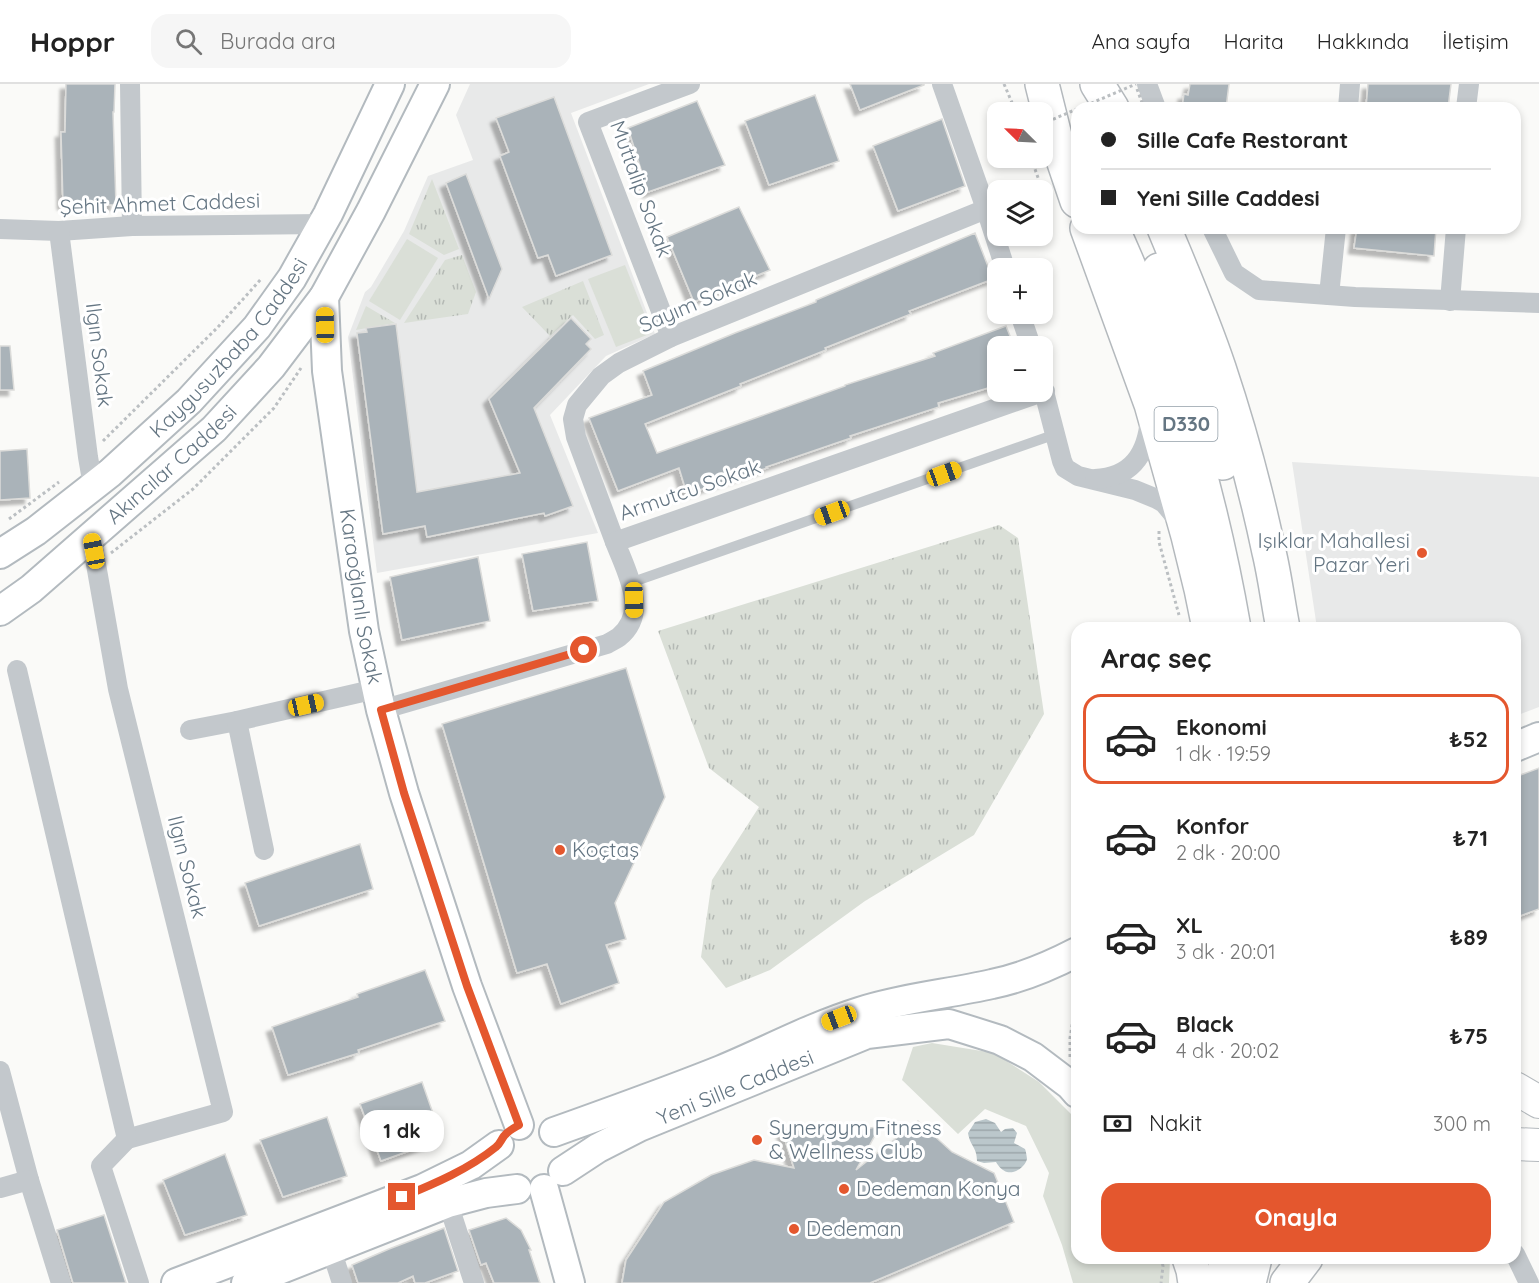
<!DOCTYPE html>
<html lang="tr">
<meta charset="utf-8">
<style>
body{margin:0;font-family:Quicksand,sans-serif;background:#f6f6f6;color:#222;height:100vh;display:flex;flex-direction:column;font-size:22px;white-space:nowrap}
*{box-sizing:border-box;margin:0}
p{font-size:20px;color:#767676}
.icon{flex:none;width:33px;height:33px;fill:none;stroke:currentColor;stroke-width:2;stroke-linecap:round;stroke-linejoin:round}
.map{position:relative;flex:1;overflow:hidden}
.drawer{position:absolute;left:1071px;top:538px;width:450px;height:642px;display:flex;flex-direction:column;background:#fff;border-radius:18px;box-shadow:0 3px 9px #0003}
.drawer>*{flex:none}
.top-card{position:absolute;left:1071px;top:18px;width:450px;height:132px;border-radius:18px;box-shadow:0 3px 9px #0003;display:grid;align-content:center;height:132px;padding:0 30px;background:#fff}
.needle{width:39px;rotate:294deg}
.tools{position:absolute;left:987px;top:18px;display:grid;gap:12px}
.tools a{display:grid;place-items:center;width:66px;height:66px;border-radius:12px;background:#fff;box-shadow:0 3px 9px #0003;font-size:30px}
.end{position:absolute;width:27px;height:27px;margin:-14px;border:8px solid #e4572e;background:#fff;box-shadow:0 0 0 3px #fff}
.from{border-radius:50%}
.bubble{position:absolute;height:42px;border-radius:18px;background:#fff;box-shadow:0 3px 9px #0003;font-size:20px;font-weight:700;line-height:42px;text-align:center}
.car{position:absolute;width:18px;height:36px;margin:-18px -9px;border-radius:8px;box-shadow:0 0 4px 2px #0007;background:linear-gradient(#f5c518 24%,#345 0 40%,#f5c518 0 76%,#345 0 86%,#f5c518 0)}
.top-card b{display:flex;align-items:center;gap:21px;height:57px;font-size:22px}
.top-card b+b{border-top:2px solid #e0e0e0}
.top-card i{width:15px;height:15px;background:#222}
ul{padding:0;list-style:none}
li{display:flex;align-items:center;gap:18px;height:90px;margin:0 12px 9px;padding:0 18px;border:3px solid transparent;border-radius:18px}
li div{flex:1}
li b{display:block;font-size:22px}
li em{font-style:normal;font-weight:700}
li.selected{border-color:#e4572e}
li>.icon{width:54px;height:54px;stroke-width:1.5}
h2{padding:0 30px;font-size:27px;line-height:72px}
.pay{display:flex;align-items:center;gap:15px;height:66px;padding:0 30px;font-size:22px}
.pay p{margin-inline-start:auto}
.cta{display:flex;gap:12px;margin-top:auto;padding:12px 30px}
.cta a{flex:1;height:69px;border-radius:18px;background:#e4572e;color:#fff;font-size:24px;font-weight:700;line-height:69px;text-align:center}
header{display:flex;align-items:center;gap:36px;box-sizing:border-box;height:84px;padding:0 30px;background:#fff;border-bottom:2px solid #e0e0e0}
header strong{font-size:28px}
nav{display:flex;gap:33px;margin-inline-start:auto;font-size:21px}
.search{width:420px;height:54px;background:#f6f6f6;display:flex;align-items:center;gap:15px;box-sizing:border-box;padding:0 21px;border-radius:18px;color:#767676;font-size:22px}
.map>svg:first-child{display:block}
.built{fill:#e8e9e9}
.grass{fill:url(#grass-tufts)}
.park{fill:#dadfd7}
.water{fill:url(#water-rules)}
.building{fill:#aab3b9;stroke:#dcdcda;stroke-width:1.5;filter:url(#shadow)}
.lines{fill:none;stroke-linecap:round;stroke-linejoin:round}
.secondary-casing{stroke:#b3babf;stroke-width:32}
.primary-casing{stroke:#b5babe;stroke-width:34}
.highway-casing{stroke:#b4b9bd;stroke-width:36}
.path{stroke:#bbbfc2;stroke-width:3;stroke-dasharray:3 3;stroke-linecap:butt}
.lane{stroke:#c3c8cc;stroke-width:10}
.street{stroke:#c3c8cc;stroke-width:20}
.secondary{stroke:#fff;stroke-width:28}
.primary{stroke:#fff;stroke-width:32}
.highway{stroke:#fff;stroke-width:33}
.path-bridge{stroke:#bbbfc2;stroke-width:3;stroke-dasharray:3 3;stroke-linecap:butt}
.route{stroke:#e4572e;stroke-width:8}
.poi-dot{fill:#e4572e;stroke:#fff;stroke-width:2}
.labels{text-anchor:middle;stroke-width:6;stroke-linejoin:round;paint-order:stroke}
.shield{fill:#fff;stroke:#939fa8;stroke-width:1.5}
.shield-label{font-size:20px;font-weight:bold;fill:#657683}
.street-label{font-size:21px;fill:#657683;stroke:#fff}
.poi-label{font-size:21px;fill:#657683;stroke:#fff;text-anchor:start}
</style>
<header>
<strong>Hoppr</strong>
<div class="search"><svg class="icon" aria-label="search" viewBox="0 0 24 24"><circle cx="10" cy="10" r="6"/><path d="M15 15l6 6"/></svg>Burada ara</div>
<nav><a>Ana sayfa</a><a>Harita</a><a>Hakkında</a><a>İletişim</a></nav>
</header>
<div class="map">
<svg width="1539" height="1199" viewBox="0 0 1539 1199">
<defs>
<pattern id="grass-tufts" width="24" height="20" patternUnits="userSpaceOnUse" patternTransform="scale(1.5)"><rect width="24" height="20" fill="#dadfd7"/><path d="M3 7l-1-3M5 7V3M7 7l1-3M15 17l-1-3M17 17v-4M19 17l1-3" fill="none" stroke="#b4b9b4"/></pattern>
<pattern id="water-rules" width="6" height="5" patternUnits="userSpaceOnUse" patternTransform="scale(1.5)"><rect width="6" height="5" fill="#bbc7cb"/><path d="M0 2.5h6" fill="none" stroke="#9ca6aa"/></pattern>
<filter id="shadow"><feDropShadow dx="-5.5" dy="5.5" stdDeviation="1.5" flood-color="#0004"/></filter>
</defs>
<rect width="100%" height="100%" fill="#fafaf8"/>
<!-- built -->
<g class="built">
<path d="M470,0H649L571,29L655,250L606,272L550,331L598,449L377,489L348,253L365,208L371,203L404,147L428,92L473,76L456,31Z"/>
<path d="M1292,378L1539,393V623L1515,632V544H1317Z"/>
</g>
<!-- grass -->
<g class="grass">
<path d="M432,95L459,165L444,171L409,150Z"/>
<path d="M462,171L476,208L468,230L404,239L445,176Z"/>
<path d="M583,197L604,251L595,255L573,231L550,252L522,223Z"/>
<path d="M366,222L395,239L356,246Z"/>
<path d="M999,441L1018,454L1044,630L974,751L865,817L770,886L726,904L701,873L712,796L759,723L709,684L658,547Z"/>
</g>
<!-- park -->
<g class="park">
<path d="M407,155L438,174L400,236L369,217Z"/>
<path d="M625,181L652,249L616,263L588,195Z"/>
<path d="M932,959L994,969L1039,998L1077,1036V1174L1170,1175L1169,1199H1073L1062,1161L1043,1112L1049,1089L1026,1042L985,1025L958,1050L902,996L913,963Z"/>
</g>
<!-- water -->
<path class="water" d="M986,1035L995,1039L1001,1048L1005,1045L1013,1044L1017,1049L1014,1059L1025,1065C1026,1067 1027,1074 1027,1075C1025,1083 1015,1090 1007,1088C1003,1087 998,1082 996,1078L984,1079L977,1077C977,1063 970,1062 968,1049L975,1038Z"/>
<!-- building -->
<g class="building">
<path d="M66,0H115L114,28H113L116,121L63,120L61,48H65Z"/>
<path d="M850,0H924V1L860,26Z"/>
<path d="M1190,0H1229L1226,24H1182L1184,10L1188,11Z"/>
<path d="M1368,0H1451L1448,24H1366Z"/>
<path d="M815,11L839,77L769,101L745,37Z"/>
<path d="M554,13L612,171L556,192L548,171L538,174L500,72L509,68L496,34Z"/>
<path d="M697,17L725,81L648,108L628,44Z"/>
<path d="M942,35L965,102L898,127L873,62Z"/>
<path d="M466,90L502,185L489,215L446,99Z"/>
<path d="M739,123L770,186L694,218L667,153Z"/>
<path d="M1357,144H1436L1434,172L1354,164Z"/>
<path d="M975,149L993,195L909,227L911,230L825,264L826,266L740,300L741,302L645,340L657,369L845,302V301L935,272L933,269L1006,242L1014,262H998V301L938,319L939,323L850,352L851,354L766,383L767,384L687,410L679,384L618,407L589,334L652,311L643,287L735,249L816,218V216Z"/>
<path d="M571,234L591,255L586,260L591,265L534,324L573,422L545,432L544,429L427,453L425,442L383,450L357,249L367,248L366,244L396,240L417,408L520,389L489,315Z"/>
<path d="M0,262H10L14,306H0Z"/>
<path d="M27,365L30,414L0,416V367Z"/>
<path d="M587,458L598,517L533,527L522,470Z"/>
<path d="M478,473L490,537L402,556L390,493Z"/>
<path d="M626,584L665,713L615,819L626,855L606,861L619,899L561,920L547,880L517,889L442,640Z"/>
<path d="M1539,684V825L1520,832L1515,818V693Z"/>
<path d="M360,760L373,805L259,842L245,799Z"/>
<path d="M425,886L445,937L358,966L359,969L288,991L272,943L358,913L357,910Z"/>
<path d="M422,998L442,1055L381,1077L360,1020Z"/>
<path d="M327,1033L347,1092L283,1113L260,1056Z"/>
<path d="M918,1037L952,1068L994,1089L1014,1138L870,1199H622L626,1176L664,1118L711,1091L754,1076L794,1084L781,1043L833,1052L880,1042L856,1086Z"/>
<path d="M225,1070L247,1131L185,1151L163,1096Z"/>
<path d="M104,1131L126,1199H73L57,1146Z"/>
<path d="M506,1134L521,1146L531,1166H529L540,1199H494L486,1179L481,1181L469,1146Z"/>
<path d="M444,1144L458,1187L425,1199H415L413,1192L398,1199H358L352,1181L389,1165Z"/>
</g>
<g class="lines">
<defs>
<g id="secondary">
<path id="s1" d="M324,213L327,287L364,547L381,626L404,709L467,902L519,1041"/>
<path id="s2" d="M0,470L36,447L110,389L189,317L257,243L292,194L328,130L390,0"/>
<path id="s3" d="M0,527L31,505L214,345L271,283L324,213L371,127L435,0"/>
<path d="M1515,663L1539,653"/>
<path d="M554,1048C610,1028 666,1008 721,986C767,967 811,943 859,928C902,914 948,910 992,900C1022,894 1050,882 1077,868"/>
<path id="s4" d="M563,1087L598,1064L639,1043L867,950L949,940L1000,956L1033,973L1070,1001L1077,1009"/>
<path d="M544,1105L570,1199"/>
<path d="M176,1199L422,1105L471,1081L499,1061"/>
<path d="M246,1199L448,1119L486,1109L517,1105"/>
</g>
<g id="primary">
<path d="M1515,1004L1539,1018"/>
<path d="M1515,1060L1539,1061"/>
</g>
<g id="highway">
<path d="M1042,0L1055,52L1077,117"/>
<path d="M1097,0L1112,24"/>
<path d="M1087,144L1151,320L1188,452L1201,505L1209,544"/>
<path d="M1112,144C1170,271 1210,407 1234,544"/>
<path d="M1164,144C1183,190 1203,236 1219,284C1239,344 1256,406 1269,468C1275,493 1278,519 1283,544"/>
<path d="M1159,186L1202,309L1223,379"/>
<path d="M1189,1174L1193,1186L1195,1199"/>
<path d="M1222,1199L1227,1174"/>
<path d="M1249,1199L1255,1174"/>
<path d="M1287,1199L1306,1174"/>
</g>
</defs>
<!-- secondary casing -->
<use href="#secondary" class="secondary-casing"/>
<!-- primary casing -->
<use href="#primary" class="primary-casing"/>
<!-- highway casing -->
<use href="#highway" class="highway-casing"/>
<!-- path -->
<g class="path">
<path d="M1004,0L1016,28"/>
<path d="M1031,74L1041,102L1045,100"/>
<path d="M103,357L217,244L262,194"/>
<path d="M9,435L59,398"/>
<path d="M1159,447V458L1179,531"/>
<path d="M111,469L193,405L274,324L301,284"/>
<path d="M1070,973V954L1077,912"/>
<path d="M1073,1031L1077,1049"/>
<path d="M1161,1174L1163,1182L1161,1199"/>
</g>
<!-- lane -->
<path class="lane" d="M630,499L1056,350"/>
<!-- street -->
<g class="street">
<path d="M130,0L132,142"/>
<path d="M942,0L986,125L1005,184"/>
<path d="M1147,0L1156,24"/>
<path d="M1348,24L1350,0"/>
<path d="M1466,24L1469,0"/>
<path d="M1212,144L1234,189L1259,206L1355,213L1539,219"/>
<path d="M0,145L59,147L132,142L322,140"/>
<path d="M59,147L88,373L93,402"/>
<path d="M1329,211L1336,144"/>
<path d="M1450,217L1456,144"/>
<path d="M1020,230L1031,262"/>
<path d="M671,253L588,38L690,0"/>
<path d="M1042,300L1062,377L1065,384L1078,392L1135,406L1157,415L1164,419L1179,437"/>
<path d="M1095,395C1132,393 1147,370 1150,335"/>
<path d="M91,452L118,605L223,1028L127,1055"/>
<path d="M615,458L576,353L573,335L577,321L601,292L619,279L671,253L986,125"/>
<path d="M17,586L127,1055L101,1082L139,1199"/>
<path d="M381,626L607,560C610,558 615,556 619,553C650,528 626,487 615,458L1045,307"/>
<path d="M190,646L237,637"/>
<path d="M264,766L237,637L376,605"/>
<path d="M0,987L29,1096L61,1199"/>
<path d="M0,1104L29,1096"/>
<path d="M448,1119L474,1199"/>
<path d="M331,1165L342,1199"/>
<path d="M1515,1170L1529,1199"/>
</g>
<!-- secondary -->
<use href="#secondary" class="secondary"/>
<!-- primary -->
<use href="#primary" class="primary"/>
<!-- highway -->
<use href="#highway" class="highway"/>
<!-- path-bridge -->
<g class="path-bridge">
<path d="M1137,5L1144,24"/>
<path d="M1080,24L1136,0"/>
<path d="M1042,40L1077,25"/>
</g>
</g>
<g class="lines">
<!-- route -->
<path class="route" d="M402,1113C434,1100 469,1085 496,1063C500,1060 501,1056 504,1052C508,1047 514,1044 519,1041L467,902L404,709L381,626L584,566"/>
</g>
<!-- markers -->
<g class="poi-dot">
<circle cx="1422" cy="469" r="6"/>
<circle cx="560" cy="766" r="6"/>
<circle cx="757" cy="1056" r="6"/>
<circle cx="844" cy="1105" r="6"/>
<circle cx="794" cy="1145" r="6"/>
</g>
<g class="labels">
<!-- shield labels -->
<rect class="shield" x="1154.5" y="323" width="63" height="34" rx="4.5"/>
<g class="shield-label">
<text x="1186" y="347">D330</text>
</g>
<!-- street labels -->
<g class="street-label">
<text transform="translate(641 105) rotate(70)" y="7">Muttalip Sokak</text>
<text transform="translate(160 120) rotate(-2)" y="7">Şehit Ahmet Caddesi</text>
<text transform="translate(698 218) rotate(-23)" y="7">Sayım Sokak</text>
<text dy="7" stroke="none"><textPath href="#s2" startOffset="310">Kaygusuzbaba Caddesi</textPath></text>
<text transform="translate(99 271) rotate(83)" y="7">Ilgın Sokak</text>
<text dy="7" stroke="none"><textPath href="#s3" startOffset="226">Akıncılar Caddesi</textPath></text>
<text transform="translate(690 406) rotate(-19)" y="7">Armutcu Sokak</text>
<text dy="7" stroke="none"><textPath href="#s1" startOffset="302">Karaoğlanlı Sokak</textPath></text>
<text transform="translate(187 783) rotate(76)" y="7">Ilgın Sokak</text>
<text dy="7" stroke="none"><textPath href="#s4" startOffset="192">Yeni Sille Caddesi</textPath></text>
</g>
<!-- poi labels -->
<g class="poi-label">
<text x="1410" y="464" text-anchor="end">Işıklar Mahallesi<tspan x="1410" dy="24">Pazar Yeri</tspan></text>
<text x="572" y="773">Koçtaş</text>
<text x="769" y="1051">Synergym Fitness<tspan x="769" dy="24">&amp; Wellness Club</tspan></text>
<text x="856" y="1112">Dedeman Konya</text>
<text x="806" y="1152">Dedeman</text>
</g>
</g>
</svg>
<div class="tools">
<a><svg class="needle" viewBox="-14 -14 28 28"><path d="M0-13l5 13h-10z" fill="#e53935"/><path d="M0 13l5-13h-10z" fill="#767676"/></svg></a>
<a><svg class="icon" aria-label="layers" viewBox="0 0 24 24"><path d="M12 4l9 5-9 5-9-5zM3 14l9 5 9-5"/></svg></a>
<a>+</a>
<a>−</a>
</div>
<i class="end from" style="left:584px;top:566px"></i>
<i class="end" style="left:402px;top:1113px"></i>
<div class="bubble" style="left:360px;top:1026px;width:84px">1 dk</div>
<i class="car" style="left:325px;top:241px;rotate:359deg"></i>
<i class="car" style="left:944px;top:390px;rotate:70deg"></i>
<i class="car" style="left:832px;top:429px;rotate:250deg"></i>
<i class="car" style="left:94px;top:467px;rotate:349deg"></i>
<i class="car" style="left:634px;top:516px;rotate:179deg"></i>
<i class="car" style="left:306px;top:621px;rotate:77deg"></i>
<i class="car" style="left:839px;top:934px;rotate:249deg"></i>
<div class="top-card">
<b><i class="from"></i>Sille Cafe Restorant</b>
<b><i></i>Yeni Sille Caddesi</b>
</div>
<section class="drawer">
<h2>Araç seç</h2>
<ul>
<li class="selected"><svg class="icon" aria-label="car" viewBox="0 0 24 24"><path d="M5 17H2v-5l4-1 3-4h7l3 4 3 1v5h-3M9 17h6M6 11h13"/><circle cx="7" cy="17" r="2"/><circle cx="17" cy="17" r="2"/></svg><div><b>Ekonomi</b><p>1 dk · 19:59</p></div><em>₺52</em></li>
<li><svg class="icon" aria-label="car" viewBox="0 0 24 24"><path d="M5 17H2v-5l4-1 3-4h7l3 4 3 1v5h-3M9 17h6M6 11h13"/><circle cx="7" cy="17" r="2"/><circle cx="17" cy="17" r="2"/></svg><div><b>Konfor</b><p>2 dk · 20:00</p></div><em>₺71</em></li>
<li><svg class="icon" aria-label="car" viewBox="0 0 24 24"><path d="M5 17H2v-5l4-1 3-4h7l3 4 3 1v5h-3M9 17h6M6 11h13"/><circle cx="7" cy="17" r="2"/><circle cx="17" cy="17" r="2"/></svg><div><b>XL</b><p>3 dk · 20:01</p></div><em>₺89</em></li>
<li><svg class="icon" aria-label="car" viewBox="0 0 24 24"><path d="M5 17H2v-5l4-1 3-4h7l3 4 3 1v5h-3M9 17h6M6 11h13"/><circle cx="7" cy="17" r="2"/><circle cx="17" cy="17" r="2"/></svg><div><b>Black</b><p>4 dk · 20:02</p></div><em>₺75</em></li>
</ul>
<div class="pay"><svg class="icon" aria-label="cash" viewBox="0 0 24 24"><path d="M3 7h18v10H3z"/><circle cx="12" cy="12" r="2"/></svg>Nakit<p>300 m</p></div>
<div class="cta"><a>Onayla</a></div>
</section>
</div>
